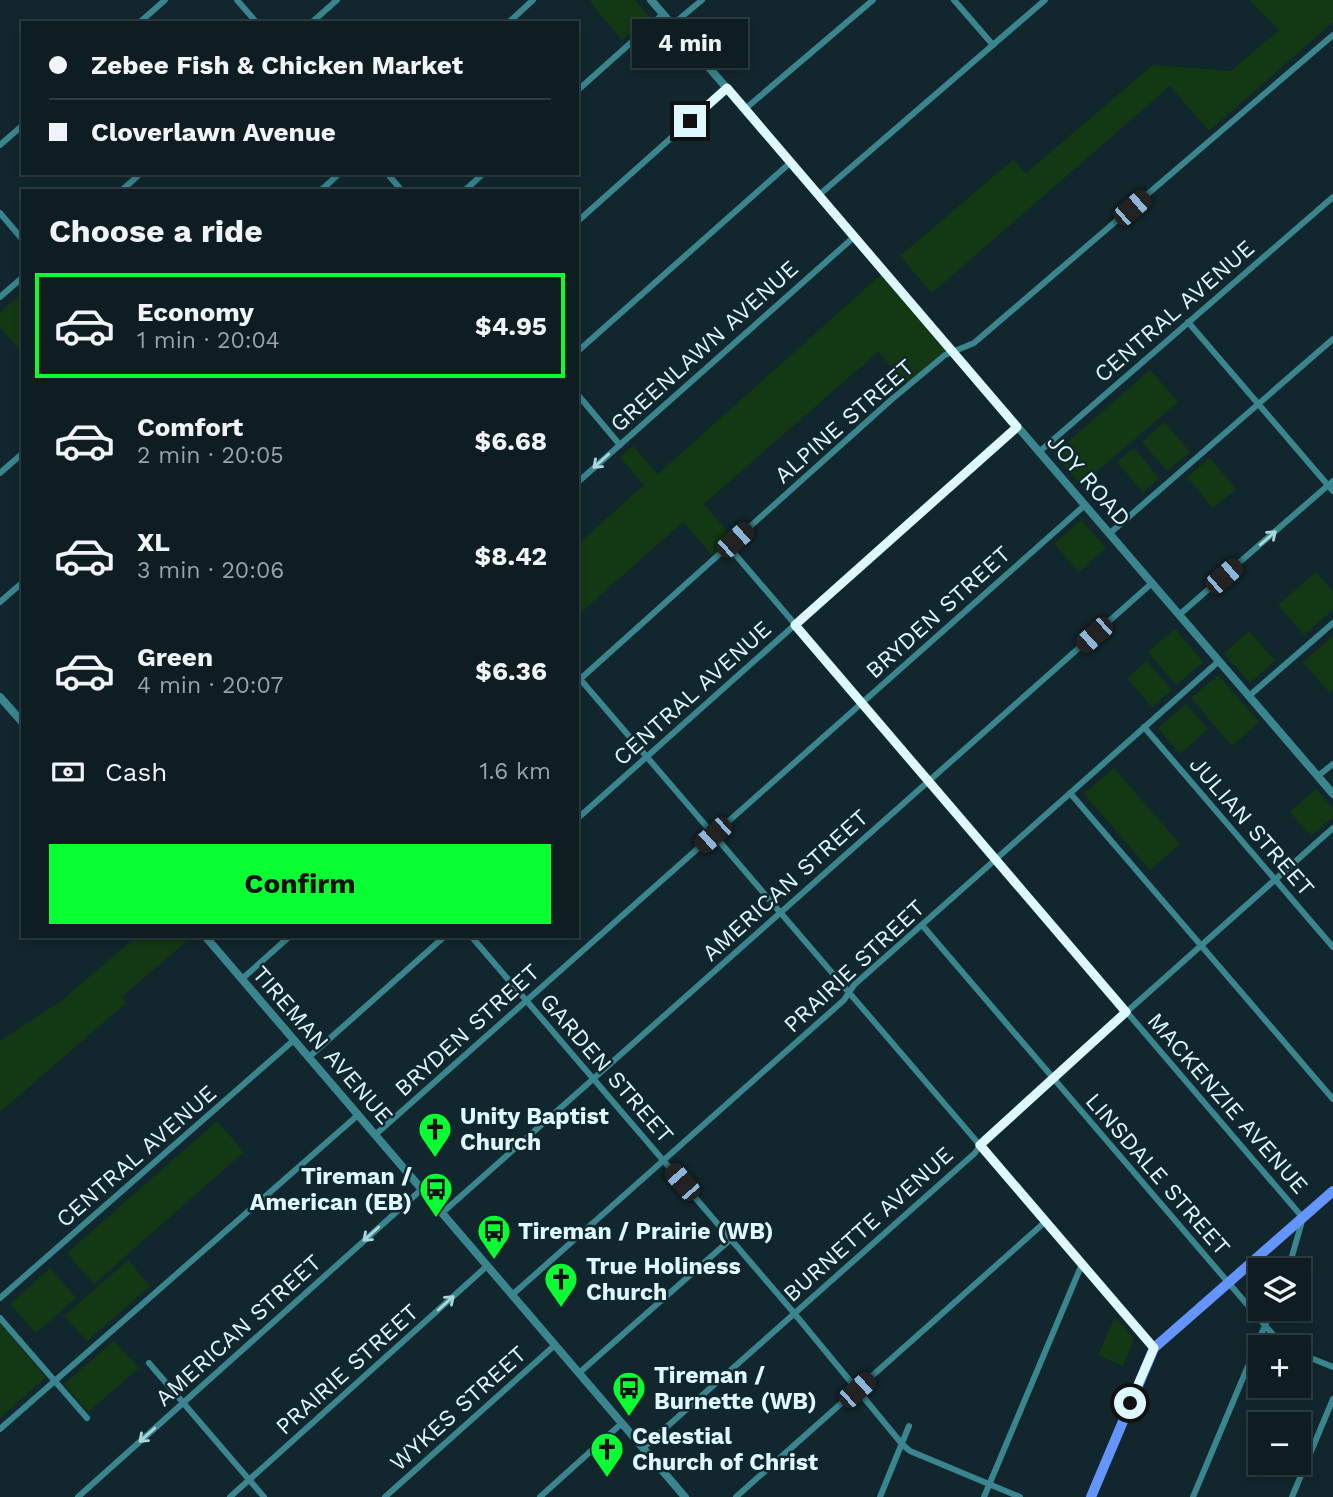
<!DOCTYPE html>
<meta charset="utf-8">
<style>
body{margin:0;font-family:"Work Sans",sans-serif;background:#16262a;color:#f1f3f6;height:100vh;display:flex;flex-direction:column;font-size:26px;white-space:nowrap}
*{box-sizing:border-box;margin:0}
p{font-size:23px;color:#9aa2a5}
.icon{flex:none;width:38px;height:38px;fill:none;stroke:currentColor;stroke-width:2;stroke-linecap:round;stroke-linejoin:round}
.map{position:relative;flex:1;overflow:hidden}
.drawer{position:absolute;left:21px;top:189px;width:558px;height:749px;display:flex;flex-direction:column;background:#0d1d22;border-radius:0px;box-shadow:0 4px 10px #0003,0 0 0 2px #2d3b40}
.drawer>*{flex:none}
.hud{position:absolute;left:21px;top:21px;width:558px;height:154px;border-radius:0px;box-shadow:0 4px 10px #0003,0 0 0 2px #2d3b40;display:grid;align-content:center;height:154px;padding:0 28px;background:#0d1d22}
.buttons{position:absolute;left:1248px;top:1258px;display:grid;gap:14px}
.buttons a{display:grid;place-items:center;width:63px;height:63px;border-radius:0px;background:#0d1d22;box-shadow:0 4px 10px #0003,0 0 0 2px #2d3b40;font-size:35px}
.end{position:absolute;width:32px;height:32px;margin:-16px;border:9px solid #ddf9ff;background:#111;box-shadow:0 0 0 4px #111}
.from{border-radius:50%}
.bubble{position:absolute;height:49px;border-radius:0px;background:#0d1d22;box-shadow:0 4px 10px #0003,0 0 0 2px #2d3b40;font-size:23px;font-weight:700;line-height:49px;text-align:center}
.car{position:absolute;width:21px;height:42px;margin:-21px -10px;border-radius:9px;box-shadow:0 0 5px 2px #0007;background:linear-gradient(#222 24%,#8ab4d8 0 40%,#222 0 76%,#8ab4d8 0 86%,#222 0)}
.hud b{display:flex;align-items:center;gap:24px;height:66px;font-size:26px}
.hud b+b{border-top:2px solid #2d3b40}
.hud i{width:18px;height:18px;background:#f1f3f6}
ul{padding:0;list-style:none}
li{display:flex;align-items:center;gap:21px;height:105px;margin:0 14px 10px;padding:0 14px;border:4px solid transparent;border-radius:0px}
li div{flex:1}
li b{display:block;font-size:26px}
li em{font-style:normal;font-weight:700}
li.on{border-color:#09ff31}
li>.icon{width:63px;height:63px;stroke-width:1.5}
h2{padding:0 28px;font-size:32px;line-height:84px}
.pay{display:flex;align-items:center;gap:18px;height:77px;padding:0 28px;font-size:26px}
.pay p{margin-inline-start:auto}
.button{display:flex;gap:14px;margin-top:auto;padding:14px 28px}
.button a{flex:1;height:80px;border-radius:0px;background:#09ff31;color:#111;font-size:28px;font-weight:700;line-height:80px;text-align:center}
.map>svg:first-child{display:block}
.green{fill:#133814}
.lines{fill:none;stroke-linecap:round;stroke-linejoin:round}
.minor{stroke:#3a858e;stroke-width:6}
.tertiary{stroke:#3a858e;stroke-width:8}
.primary{stroke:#6494ff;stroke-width:10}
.oneway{stroke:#acd6dd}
.route{stroke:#ddf9ff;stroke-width:9}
.labels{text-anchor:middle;stroke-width:5;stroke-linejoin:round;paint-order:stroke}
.street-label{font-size:23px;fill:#ddf9ff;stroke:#11272d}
.poi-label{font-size:23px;font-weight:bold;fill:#ddf9ff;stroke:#11272d;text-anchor:start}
</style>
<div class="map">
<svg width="1333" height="1497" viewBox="0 0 1333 1497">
<rect width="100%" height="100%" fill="#11272d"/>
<!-- green -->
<g class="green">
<path d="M592,0H635L650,17L622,40L590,2Z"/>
<path d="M1249,0H1333V22L1209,131L1170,86L932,293L900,256L1013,160L1026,173L1153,65L1231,71L1279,30Z"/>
<path d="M884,272L951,350L910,387L878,352L704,504L732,537L712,555L683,522L578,615V544L644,485L620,457L633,446L658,474Z"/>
<path d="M23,292V353H22L0,327V312Z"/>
<path d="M1150,370L1178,402L1081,485L1054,454Z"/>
<path d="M1164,422L1190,452L1167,471L1142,442Z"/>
<path d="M1134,448L1159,478L1143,492L1117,462Z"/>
<path d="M1210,458L1236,489L1213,508L1187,477Z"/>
<path d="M1081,520L1106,548L1079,572L1054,544Z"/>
<path d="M1316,572L1333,591V610L1304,635L1278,605Z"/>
<path d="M1175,629L1203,662L1176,685L1148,652Z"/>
<path d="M1249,631L1275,661L1250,683L1224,653Z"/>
<path d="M1333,636V690L1330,693L1303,662Z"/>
<path d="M1147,661L1172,690L1152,707L1127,678Z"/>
<path d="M1218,675L1259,722L1232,746L1191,698Z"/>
<path d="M1186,704L1208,729L1180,754L1158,728Z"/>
<path d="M1114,768L1180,844L1150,870L1084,794Z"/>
<path d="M1316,789L1333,808V817L1311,836L1290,812Z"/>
<path d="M137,936L190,938L122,997L126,1003L0,1112V1041L61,1001Z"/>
<path d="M217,1121L244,1152L94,1284L67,1253Z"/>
<path d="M128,1260L150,1286L87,1341L64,1316Z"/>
<path d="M50,1268L76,1298L36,1333L10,1304Z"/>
<path d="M1115,1317L1134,1339L1123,1366L1098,1355Z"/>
<path d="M0,1323L46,1377L0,1418Z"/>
<path d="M114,1341L139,1368L88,1412L64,1384Z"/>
</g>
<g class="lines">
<!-- minor -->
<g class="minor">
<path d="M237,0L257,23"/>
<path d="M954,0L993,45"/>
<path d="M139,23L165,0"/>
<path d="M311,23L337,0"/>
<path d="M508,23L533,0"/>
<path d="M672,25L702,0"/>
<path d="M578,90L663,14"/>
<path d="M745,109L873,0"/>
<path d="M0,145L23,125"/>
<path d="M387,173L402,191"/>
<path d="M121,191L141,173"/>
<path d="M320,191L340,173"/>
<path d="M464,191L484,173"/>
<path d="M819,195L1045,0"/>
<path d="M0,213L23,240"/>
<path d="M578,221L727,88"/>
<path d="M0,297L23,277"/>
<path d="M1188,322L1333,491"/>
<path d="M578,351L791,162"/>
<path d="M578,395L620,445"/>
<path d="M1039,452L1333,197"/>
<path d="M0,473L23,453"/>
<path d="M578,482L854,237"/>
<path d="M1109,534L1333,339"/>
<path d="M728,546L1303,1218L1288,1270"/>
<path d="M0,602L23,582"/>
<path d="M1179,615L1333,481"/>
<path d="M580,679L1154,1348"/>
<path d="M578,681L891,400L945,355L974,343L1333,35"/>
<path d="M1249,696L1333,623"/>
<path d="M1144,727L1333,947"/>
<path d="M1318,776L1333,764"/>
<path d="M1070,793L1333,1099"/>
<path d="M578,818L1017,427"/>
<path d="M922,925L1275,1337L1288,1348"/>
<path d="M471,936L794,1313L902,1444L910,1451L1020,1497"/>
<path d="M242,979L290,936"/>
<path d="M309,1057L445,936"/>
<path d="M375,1135L1085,505"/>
<path d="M442,1213L1152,583"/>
<path d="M512,1295L844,1000L854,985L1219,661"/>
<path d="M0,1298L294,1040"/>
<path d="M0,1318L87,1418"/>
<path d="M1298,1353L1333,1367"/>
<path d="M149,1363L264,1497"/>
<path d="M579,1373L731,1239"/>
<path d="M0,1429L358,1115"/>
<path d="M643,1448L975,1153L984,1139L1333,828"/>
<path d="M78,1497L422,1189"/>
<path d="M230,1497L487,1266"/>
<path d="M385,1497L555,1345"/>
<path d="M540,1497L622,1423"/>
<path d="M736,1497L1045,1222"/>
<path d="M880,1497L909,1426"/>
<path d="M984,1497L1082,1264"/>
<path d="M1193,1497L1272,1309"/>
<path d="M1292,1497L1333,1399"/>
</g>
<!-- tertiary -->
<g class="tertiary">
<path d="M651,0L1333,794"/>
<path d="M0,697L23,723"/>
<path d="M205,936L685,1497"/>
</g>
<!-- primary -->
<path class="primary" d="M1091,1497L1154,1348L1333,1191"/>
</g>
<!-- one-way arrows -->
<defs><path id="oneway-shaft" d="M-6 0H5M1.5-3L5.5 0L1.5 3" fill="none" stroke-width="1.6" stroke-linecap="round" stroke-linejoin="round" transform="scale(1.75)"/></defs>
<g class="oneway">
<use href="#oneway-shaft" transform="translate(601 461) rotate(138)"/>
<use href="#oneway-shaft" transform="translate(1268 538) rotate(-41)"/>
<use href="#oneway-shaft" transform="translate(371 1234) rotate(138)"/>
<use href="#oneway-shaft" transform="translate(446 1303) rotate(-42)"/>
<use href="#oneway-shaft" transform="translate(147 1435) rotate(138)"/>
</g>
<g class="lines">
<!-- route -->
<path class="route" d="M690,121L727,88L1017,427L795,625L1126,1012L980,1145L1154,1348L1130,1403"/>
</g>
<!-- icons -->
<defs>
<symbol id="church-pin" viewBox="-11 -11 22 30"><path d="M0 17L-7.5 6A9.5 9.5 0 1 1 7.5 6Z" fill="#09ff31" stroke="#11272d"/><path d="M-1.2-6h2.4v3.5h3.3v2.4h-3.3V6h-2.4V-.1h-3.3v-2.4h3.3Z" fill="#111"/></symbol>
<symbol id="bus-pin" viewBox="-11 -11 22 30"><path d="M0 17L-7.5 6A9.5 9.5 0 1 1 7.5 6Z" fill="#09ff31" stroke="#11272d"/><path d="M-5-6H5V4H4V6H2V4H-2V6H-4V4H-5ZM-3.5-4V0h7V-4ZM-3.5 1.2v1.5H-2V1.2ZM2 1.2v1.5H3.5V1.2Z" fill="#111"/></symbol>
</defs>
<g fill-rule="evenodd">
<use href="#church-pin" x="416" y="1110" width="38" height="52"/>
<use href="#bus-pin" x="417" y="1170" width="38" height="52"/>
<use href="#bus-pin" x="475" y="1212" width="38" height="52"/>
<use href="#church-pin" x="542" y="1260" width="38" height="52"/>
<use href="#bus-pin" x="610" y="1369" width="38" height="52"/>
<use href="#church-pin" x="588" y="1430" width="38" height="52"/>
</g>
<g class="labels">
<!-- street labels -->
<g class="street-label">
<text transform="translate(1174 311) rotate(-41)" y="8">CENTRAL AVENUE</text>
<text transform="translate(704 346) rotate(-42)" y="8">GREENLAWN AVENUE</text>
<text transform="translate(844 421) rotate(-41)" y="8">ALPINE STREET</text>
<text transform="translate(1089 480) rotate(49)" y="8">JOY ROAD</text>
<text transform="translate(938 612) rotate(-42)" y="8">BRYDEN STREET</text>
<text transform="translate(692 693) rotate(-42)" y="8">CENTRAL AVENUE</text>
<text transform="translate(1252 826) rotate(49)" y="8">JULIAN STREET</text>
<text transform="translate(785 885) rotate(-42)" y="8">AMERICAN STREET</text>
<text transform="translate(854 966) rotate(-43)" y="8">PRAIRIE STREET</text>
<text transform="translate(467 1030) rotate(-42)" y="8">BRYDEN STREET</text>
<text transform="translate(323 1045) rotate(49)" y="8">TIREMAN AVENUE</text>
<text transform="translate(607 1068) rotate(49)" y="8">GARDEN STREET</text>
<text transform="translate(1228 1103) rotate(49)" y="8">MACKENZIE AVENUE</text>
<text transform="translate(136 1156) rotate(-41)" y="8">CENTRAL AVENUE</text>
<text transform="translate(1158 1174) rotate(49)" y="8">LINSDALE STREET</text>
<text transform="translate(868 1224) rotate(-42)" y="8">BURNETTE AVENUE</text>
<text transform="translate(238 1330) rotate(-42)" y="8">AMERICAN STREET</text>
<text transform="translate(347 1369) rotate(-42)" y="8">PRAIRIE STREET</text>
<text transform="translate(458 1408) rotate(-42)" y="8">WYKES STREET</text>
</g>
<!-- poi labels -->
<g class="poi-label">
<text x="460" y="1124">Unity Baptist<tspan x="460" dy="26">Church</tspan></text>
<text x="412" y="1184" text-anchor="end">Tireman /<tspan x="412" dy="26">American (EB)</tspan></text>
<text x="518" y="1239">Tireman / Prairie (WB)</text>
<text x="586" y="1274">True Holiness<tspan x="586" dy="26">Church</tspan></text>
<text x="654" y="1383">Tireman /<tspan x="654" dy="26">Burnette (WB)</tspan></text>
<text x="632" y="1444">Celestial<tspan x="632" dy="26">Church of Christ</tspan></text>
</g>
</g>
</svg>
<div class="buttons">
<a><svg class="icon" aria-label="layers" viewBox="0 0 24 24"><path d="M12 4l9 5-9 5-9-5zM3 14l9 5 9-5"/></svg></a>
<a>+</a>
<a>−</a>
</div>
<i class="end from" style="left:1130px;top:1403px"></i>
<i class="end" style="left:690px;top:121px"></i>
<div class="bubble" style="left:632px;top:19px;width:116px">4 min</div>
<i class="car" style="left:1132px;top:208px;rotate:49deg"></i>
<i class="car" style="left:735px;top:540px;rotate:48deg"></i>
<i class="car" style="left:1224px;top:576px;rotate:49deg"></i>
<i class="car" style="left:1094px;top:635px;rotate:228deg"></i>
<i class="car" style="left:713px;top:835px;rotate:228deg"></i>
<i class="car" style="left:682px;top:1182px;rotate:319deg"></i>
<i class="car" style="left:857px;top:1390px;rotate:48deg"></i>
<div class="hud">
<b><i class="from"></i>Zebee Fish &amp; Chicken Market</b>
<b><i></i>Cloverlawn Avenue</b>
</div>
<section class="drawer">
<h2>Choose a ride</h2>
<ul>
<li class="on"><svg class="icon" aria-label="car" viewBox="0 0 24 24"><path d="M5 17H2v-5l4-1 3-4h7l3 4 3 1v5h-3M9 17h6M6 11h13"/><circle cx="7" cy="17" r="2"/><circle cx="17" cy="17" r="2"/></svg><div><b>Economy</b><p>1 min · 20:04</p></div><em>$4.95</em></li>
<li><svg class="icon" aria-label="car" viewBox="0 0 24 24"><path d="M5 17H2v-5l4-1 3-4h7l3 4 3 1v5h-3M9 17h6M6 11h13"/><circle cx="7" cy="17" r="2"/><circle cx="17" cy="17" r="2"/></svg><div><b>Comfort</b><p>2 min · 20:05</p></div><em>$6.68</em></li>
<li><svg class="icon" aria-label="car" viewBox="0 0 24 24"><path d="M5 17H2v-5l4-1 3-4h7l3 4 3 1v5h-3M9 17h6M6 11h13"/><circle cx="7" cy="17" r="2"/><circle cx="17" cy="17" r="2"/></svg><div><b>XL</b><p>3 min · 20:06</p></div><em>$8.42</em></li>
<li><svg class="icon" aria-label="car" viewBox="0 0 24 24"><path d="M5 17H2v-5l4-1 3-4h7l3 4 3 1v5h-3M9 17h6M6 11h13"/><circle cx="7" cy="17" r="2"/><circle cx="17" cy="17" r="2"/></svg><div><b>Green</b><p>4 min · 20:07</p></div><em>$6.36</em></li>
</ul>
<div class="pay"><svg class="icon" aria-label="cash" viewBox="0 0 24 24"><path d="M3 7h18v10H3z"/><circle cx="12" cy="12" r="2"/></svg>Cash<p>1.6 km</p></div>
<div class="button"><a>Confirm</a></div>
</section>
</div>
